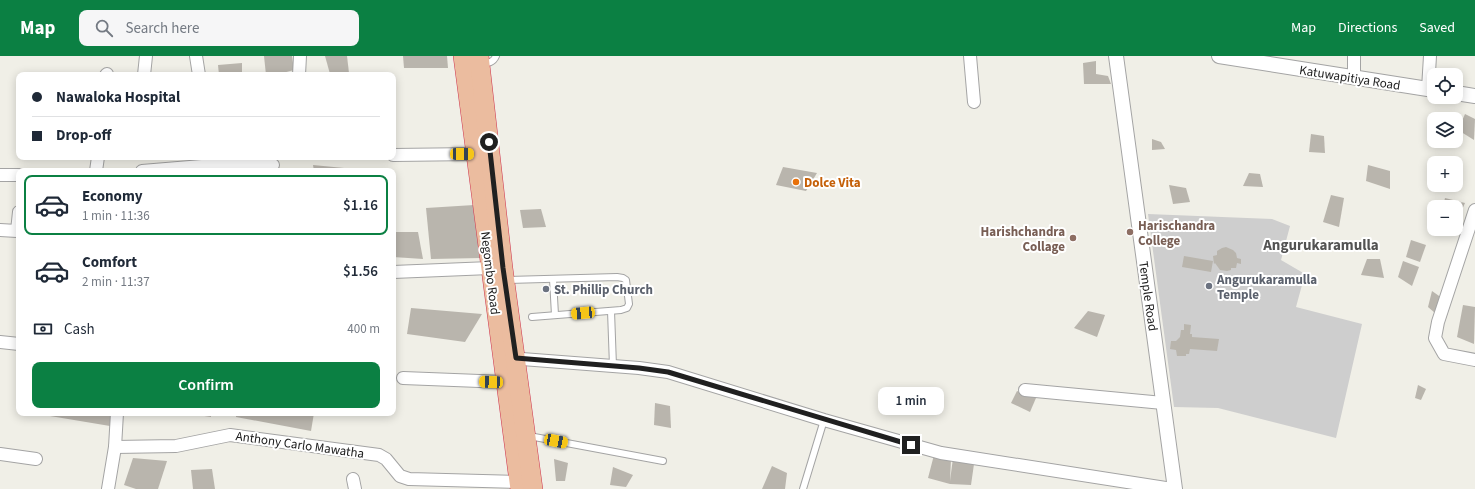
<!DOCTYPE html>
<meta charset="utf-8">
<style>
body{margin:0;font-family:"Source Sans 3",sans-serif;background:#f6f6f7;color:#1f2937;height:100vh;display:flex;flex-direction:column;font-size:15px;white-space:nowrap}
*{box-sizing:border-box;margin:0}
p{font-size:13px;color:#747a83}
.icon{flex:none;width:22px;height:22px;fill:none;stroke:currentColor;stroke-width:2;stroke-linecap:round;stroke-linejoin:round}
.map{position:relative;flex:1;overflow:hidden}
.panel{position:absolute;left:16px;top:112px;width:380px;height:248px;display:flex;flex-direction:column;background:#fff;border-radius:8px;box-shadow:0 2px 10px #0003}
.panel>*{flex:none}
.guide{position:absolute;left:16px;top:16px;width:380px;height:88px;border-radius:8px;box-shadow:0 2px 10px #0003;display:grid;align-content:center;height:88px;padding:0 16px;background:#fff}
.tools{position:absolute;left:1427px;top:12px;display:grid;gap:8px}
.tools a{display:grid;place-items:center;width:36px;height:36px;border-radius:8px;background:#fff;box-shadow:0 2px 10px #0003;font-size:20px}
.end{position:absolute;width:18px;height:18px;margin:-9px;border:5px solid #202020;background:#fff;box-shadow:0 0 0 2px #fff}
.from{border-radius:50%}
.bubble{position:absolute;height:28px;border-radius:8px;background:#fff;box-shadow:0 2px 10px #0003;font-size:13px;font-weight:600;line-height:28px;text-align:center}
.car{position:absolute;width:12px;height:24px;margin:-12px -6px;border-radius:5px;box-shadow:0 0 3px 1px #0007;background:linear-gradient(#f5c518 24%,#345 0 40%,#f5c518 0 76%,#345 0 86%,#f5c518 0)}
.guide b{display:flex;align-items:center;gap:14px;height:38px;font-size:15px}
.guide b+b{border-top:1px solid #e0e1e3}
.guide i{width:10px;height:10px;background:#1f2937}
ul{padding:7px 0 0;list-style:none}
li{display:flex;align-items:center;gap:12px;height:60px;margin:0 8px 6px;padding:0 8px;border:2px solid transparent;border-radius:8px}
li div{flex:1}
li b{display:block;font-size:15px}
li em{font-style:normal;font-weight:600}
li.selected{border-color:#0b8043}
li>.icon{width:36px;height:36px;stroke-width:1.5}
.pay{display:flex;align-items:center;gap:10px;height:44px;padding:0 16px;font-size:15px}
.pay p{margin-inline-start:auto}
.button{display:flex;gap:8px;margin-top:auto;padding:8px 16px}
.button a{flex:1;height:46px;border-radius:8px;background:#0b8043;color:#fff;font-size:16px;font-weight:600;line-height:46px;text-align:center}
header{display:flex;align-items:center;gap:24px;box-sizing:border-box;height:56px;padding:0 20px;background:#0b8043;color:#fff}
header strong{font-size:19px}
nav{display:flex;gap:22px;margin-inline-start:auto;font-size:14px}
.search{width:280px;height:36px;background:#f6f6f7;display:flex;align-items:center;gap:10px;box-sizing:border-box;padding:0 14px;border-radius:8px;color:#747a83;font-size:15px}
.map>svg:first-child{display:block}
.religious{fill:#cecece}
.building{fill:#b9b5ad}
.lines{fill:none;stroke-linecap:round;stroke-linejoin:round}
.service-casing{stroke:#a4a4a4;stroke-width:8}
.minor-casing{stroke:#a4a4a4;stroke-width:14}
.tertiary-casing{stroke:#a4a4a4;stroke-width:16}
.trunk-casing{stroke:#ce344f;stroke-width:20}
.service{stroke:#fff;stroke-width:6}
.minor{stroke:#fff;stroke-width:12}
.tertiary{stroke:#fff;stroke-width:14}
.trunk{stroke:#ebbc9f;stroke-width:19}
.route{stroke:#202020;stroke-width:5}
.food-dot{fill:#e8710a;stroke:#fff;stroke-width:1.5}
.education-dot{fill:#8d6e63;stroke:#fff;stroke-width:1.5}
.worship-dot{fill:#6b7280;stroke:#fff;stroke-width:1.5}
.labels{text-anchor:middle;stroke-width:4;stroke-linejoin:round;paint-order:stroke}
.street-label{font-size:13px;fill:#202020;stroke:#fff}
.food-label{font-size:13px;font-weight:bold;fill:#c56008;stroke:#fff;text-anchor:start}
.education-label{font-size:13px;font-weight:bold;fill:#785e54;stroke:#fff;text-anchor:start}
.worship-label{font-size:13px;font-weight:bold;fill:#5b616d;stroke:#fff;text-anchor:start}
.quarter-label{font-size:15px;font-weight:bold;fill:#535353;stroke:#fff}
</style>
<header>
<strong>Map</strong>
<div class="search"><svg class="icon" aria-label="search" viewBox="0 0 24 24"><circle cx="10" cy="10" r="6"/><path d="M15 15l6 6"/></svg>Search here</div>
<nav><a>Map</a><a>Directions</a><a>Saved</a></nav>
</header>
<div class="map">
<svg width="1475" height="433" viewBox="0 0 1475 433">
<rect width="100%" height="100%" fill="#f0efe7"/>
<!-- religious -->
<path class="religious" d="M1148,158L1272,163L1290,170L1281,204L1305,218L1296,251L1362,268L1336,382L1218,352L1174,351Z"/>
<!-- building -->
<g class="building">
<path d="M264,0H292L294,14L275,19H266Z"/>
<path d="M325,0H347L349,17L330,18Z"/>
<path d="M403,0H447L448,12H404Z"/>
<path d="M1096,5V18L1108,20L1111,28H1084L1083,7Z"/>
<path d="M242,7V19H219L218,9Z"/>
<path d="M1465,58L1475,63L1474,84L1458,74Z"/>
<path d="M1311,78L1324,80L1325,97L1309,96Z"/>
<path d="M1152,83L1161,86L1165,93L1152,94Z"/>
<path d="M313,109L344,112V115H314Z"/>
<path d="M1368,109L1390,115V133L1366,125Z"/>
<path d="M783,111L817,117L806,135L776,129Z"/>
<path d="M1249,117L1260,118L1263,131L1243,130Z"/>
<path d="M1169,129L1186,132L1190,146L1173,148Z"/>
<path d="M1331,139L1344,142L1339,171L1323,166Z"/>
<path d="M1445,142L1465,147L1456,167V151H1443Z"/>
<path d="M474,149L481,202L431,203L426,152Z"/>
<path d="M541,153L546,171L523,172L520,154Z"/>
<path d="M393,176H418L423,203L393,201Z"/>
<path d="M1411,184L1426,189L1420,206L1406,201Z"/>
<path d="M1226,191L1233,194L1236,197L1237,202L1241,203V208L1237,207L1236,212H1231V214L1227,215L1220,214L1215,207L1214,208L1213,200L1217,199V195L1222,192Z"/>
<path d="M1184,200L1213,205L1211,216L1182,211Z"/>
<path d="M1367,203H1380L1384,222L1361,219Z"/>
<path d="M1403,205L1419,211L1412,230L1398,221Z"/>
<path d="M1432,235L1442,242L1435,257L1428,251Z"/>
<path d="M1463,249L1475,251L1474,288L1457,281Z"/>
<path d="M411,252L482,258L465,286L407,278Z"/>
<path d="M1088,255L1105,259L1097,281L1074,272Z"/>
<path d="M1184,268L1191,269L1190,278H1192V281L1219,283L1217,295L1190,293L1189,298H1186V300H1177L1176,294L1170,293L1171,285H1176L1180,281L1181,274H1184Z"/>
<path d="M1418,329L1426,333L1421,344L1415,342Z"/>
<path d="M1017,335L1036,342L1030,356L1011,347Z"/>
<path d="M655,347L670,350L671,372L654,369Z"/>
<path d="M38,357H116V371L38,358Z"/>
<path d="M191,357H211V361L191,358Z"/>
<path d="M236,357H314L311,375L236,361Z"/>
<path d="M934,399L951,403L950,425L953,402L974,408L971,429L950,428L928,422Z"/>
<path d="M133,402L167,405L158,433H136L124,429Z"/>
<path d="M554,403L568,407L565,425H556Z"/>
<path d="M772,410L787,417L785,433H762Z"/>
<path d="M613,411L633,419L626,431L610,429Z"/>
<path d="M212,413L215,433H193L191,414Z"/>
</g>
<g class="lines">
<defs>
<g id="service">
<path d="M482,7C488,7 493,7 496,0"/>
<path d="M553,223L555,259"/>
<path d="M507,224L617,221L623,222L626,224L629,248L627,252L621,254L532,261"/>
<path d="M611,255L613,310"/>
<path d="M529,380L663,405"/>
<path d="M803,433L824,364"/>
</g>
<g id="minor">
<path d="M196,0L199,19"/>
<path d="M970,0L974,46"/>
<path d="M106,19L107,18"/>
<path d="M144,19L146,0"/>
<path d="M299,19L300,0"/>
<path d="M1354,21V0"/>
<path d="M1428,33L1430,0"/>
<path d="M393,99L476,98"/>
<path d="M96,115L98,101"/>
<path d="M142,115L214,109H273"/>
<path d="M0,119H19"/>
<path d="M1475,154L1438,266L1435,282L1444,298L1475,304"/>
<path d="M0,174L17,175L19,156"/>
<path d="M393,216L490,212"/>
<path d="M0,286L19,288"/>
<path d="M509,302L639,312L668,316L824,364L941,397L1172,433"/>
<path d="M403,322L505,326"/>
<path d="M1025,334L1163,347"/>
<path d="M115,391L176,390L230,379L379,399L386,403L400,420L409,423L519,426"/>
<path d="M0,398L36,403"/>
<path d="M353,423L355,433"/>
<path d="M108,433L115,391L117,357"/>
</g>
<g id="tertiary">
<path d="M1116,0L1175,433"/>
<path d="M1219,0L1434,34"/>
<path d="M1456,37L1475,40"/>
</g>
<g id="trunk">
<path d="M463,0L520,433"/>
<path d="M479,0L503,212L533,433"/>
</g>
</defs>
<!-- service casing -->
<use href="#service" class="service-casing"/>
<!-- minor casing -->
<use href="#minor" class="minor-casing"/>
<!-- tertiary casing -->
<use href="#tertiary" class="tertiary-casing"/>
<!-- trunk casing -->
<use href="#trunk" class="trunk-casing"/>
<!-- service -->
<use href="#service" class="service"/>
<!-- minor -->
<use href="#minor" class="minor"/>
<!-- tertiary -->
<use href="#tertiary" class="tertiary"/>
<!-- trunk -->
<use href="#trunk" class="trunk"/>
</g>
<g class="lines">
<!-- route -->
<path class="route" d="M489,86L503,212L516,302L639,312L668,316L911,389"/>
</g>
<!-- markers -->
<circle class="food-dot" cx="796" cy="126" r="4"/>
<g class="education-dot">
<circle cx="1130" cy="176" r="4"/>
<circle cx="1073" cy="182" r="4"/>
</g>
<g class="worship-dot">
<circle cx="1209" cy="230" r="4"/>
<circle cx="546" cy="233" r="4"/>
</g>
<g class="labels">
<!-- street labels -->
<g class="street-label">
<text transform="translate(1350 21) rotate(9)" y="5">Katuwapitiya Road</text>
<text transform="translate(491 217) rotate(83)" y="5">Negombo Road</text>
<text transform="translate(1149 240) rotate(82)" y="5">Temple Road</text>
<text transform="translate(300 388) rotate(8)" y="5">Anthony Carlo Mawatha</text>
</g>
<!-- food labels -->
<g class="food-label">
<text x="804" y="131">Dolce Vita</text>
</g>
<!-- education labels -->
<g class="education-label">
<text x="1138" y="174">Harischandra<tspan x="1138" dy="15">College</tspan></text>
<text x="1065" y="180" text-anchor="end">Harishchandra<tspan x="1065" dy="15">Collage</tspan></text>
</g>
<!-- worship labels -->
<g class="worship-label">
<text x="1217" y="228">Angurukaramulla<tspan x="1217" dy="15">Temple</tspan></text>
<text x="554" y="238">St. Phillip Church</text>
</g>
<!-- quarter labels -->
<g class="quarter-label">
<text x="1321" y="194">Angurukaramulla</text>
</g>
</g>
</svg>
<div class="tools">
<a><svg class="icon" aria-label="locate" viewBox="0 0 24 24"><circle cx="12" cy="12" r="6"/><path d="M12 2v4M12 18v4M2 12h4M18 12h4"/></svg></a>
<a><svg class="icon" aria-label="layers" viewBox="0 0 24 24"><path d="M12 4l9 5-9 5-9-5zM3 14l9 5 9-5"/></svg></a>
<a>+</a>
<a>−</a>
</div>
<i class="end from" style="left:489px;top:86px"></i>
<i class="end" style="left:911px;top:389px"></i>
<div class="bubble" style="left:878px;top:331px;width:66px">1 min</div>
<i class="car" style="left:462px;top:98px;rotate:90deg"></i>
<i class="car" style="left:583px;top:257px;rotate:265deg"></i>
<i class="car" style="left:491px;top:326px;rotate:272deg"></i>
<i class="car" style="left:556px;top:385px;rotate:101deg"></i>
<div class="guide">
<b><i class="from"></i>Nawaloka Hospital</b>
<b><i></i>Drop-off</b>
</div>
<section class="panel">
<ul>
<li class="selected"><svg class="icon" aria-label="car" viewBox="0 0 24 24"><path d="M5 17H2v-5l4-1 3-4h7l3 4 3 1v5h-3M9 17h6M6 11h13"/><circle cx="7" cy="17" r="2"/><circle cx="17" cy="17" r="2"/></svg><div><b>Economy</b><p>1 min · 11:36</p></div><em>$1.16</em></li>
<li><svg class="icon" aria-label="car" viewBox="0 0 24 24"><path d="M5 17H2v-5l4-1 3-4h7l3 4 3 1v5h-3M9 17h6M6 11h13"/><circle cx="7" cy="17" r="2"/><circle cx="17" cy="17" r="2"/></svg><div><b>Comfort</b><p>2 min · 11:37</p></div><em>$1.56</em></li>
</ul>
<div class="pay"><svg class="icon" aria-label="cash" viewBox="0 0 24 24"><path d="M3 7h18v10H3z"/><circle cx="12" cy="12" r="2"/></svg>Cash<p>400 m</p></div>
<div class="button"><a>Confirm</a></div>
</section>
</div>
